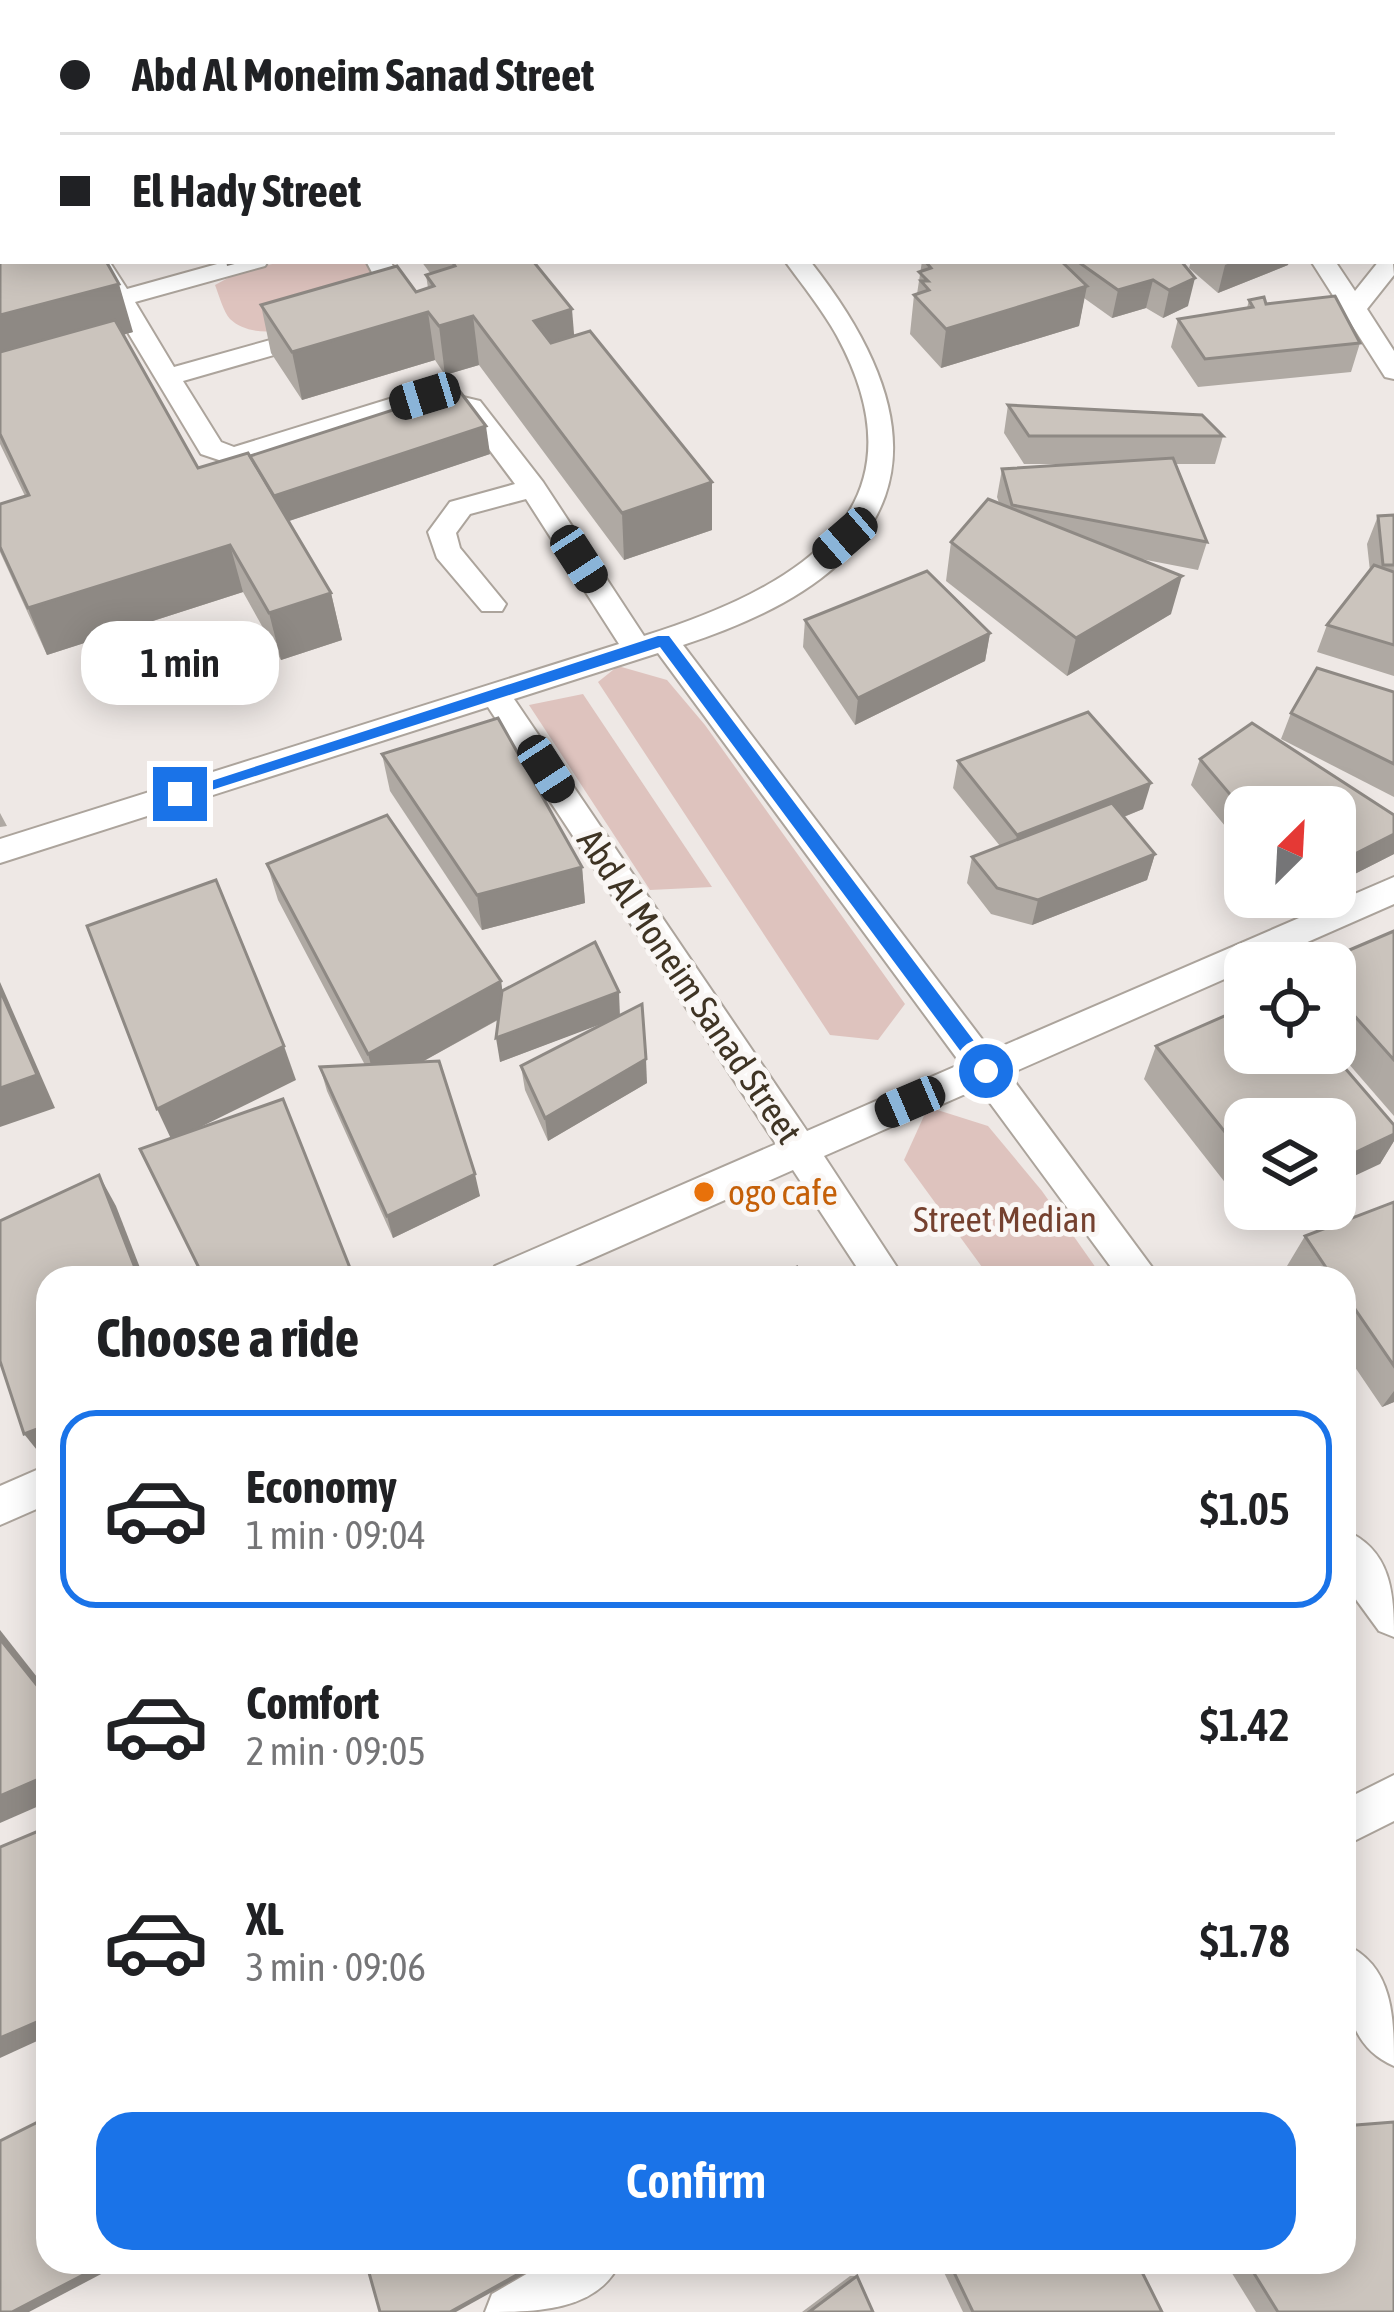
<!DOCTYPE html>
<meta charset="utf-8">
<style>
body{margin:0;font-family:"Asap Condensed",sans-serif;background:#f2f2f2;color:#202124;height:100vh;display:flex;flex-direction:column;font-size:45px;white-space:nowrap}
*{box-sizing:border-box;margin:0}
p{font-size:39px;color:#757577}
.icon{flex:none;width:66px;height:66px;fill:none;stroke:currentColor;stroke-width:2;stroke-linecap:round;stroke-linejoin:round}
.map{position:relative;flex:1;overflow:hidden}
.panel{position:absolute;left:36px;top:1266px;width:1320px;height:1008px;display:flex;flex-direction:column;background:#fff;border-radius:36px;box-shadow:0 6px 30px #0003}
.panel>*{flex:none}
.banner{position:absolute;left:0px;top:0px;width:1395px;height:264px;box-shadow:0 6px 30px #0003;display:grid;align-content:center;height:264px;padding:0 60px;background:#fff}
.needle{width:78px;rotate:24deg}
.fabs{position:absolute;left:1224px;top:786px;display:grid;gap:24px}
.fabs a{display:grid;place-items:center;width:132px;height:132px;border-radius:24px;background:#fff;box-shadow:0 6px 30px #0003;font-size:60px}
.end{position:absolute;width:54px;height:54px;margin:-27px;border:15px solid #1a73e8;background:#fff;box-shadow:0 0 0 6px #fff}
.from{border-radius:50%}
.bubble{position:absolute;height:84px;border-radius:36px;background:#fff;box-shadow:0 6px 30px #0003;font-size:39px;font-weight:600;line-height:84px;text-align:center}
.car{position:absolute;width:36px;height:72px;margin:-36px -18px;border-radius:15px;box-shadow:0 0 9px 3px #0007;background:linear-gradient(#222 24%,#8ab4d8 0 40%,#222 0 76%,#8ab4d8 0 86%,#222 0)}
.banner b{display:flex;align-items:center;gap:42px;height:114px;font-size:45px}
.banner b+b{border-top:3px solid #e0e0e0}
.banner i{width:30px;height:30px;background:#202124}
ul{padding:0;list-style:none}
li{display:flex;align-items:center;gap:36px;height:198px;margin:0 24px 18px;padding:0 36px;border:6px solid transparent;border-radius:36px}
li div{flex:1}
li b{display:block;font-size:45px}
li em{font-style:normal;font-weight:600}
li.selected{border-color:#1a73e8}
li>.icon{width:108px;height:108px;stroke-width:1.5}
h2{padding:0 60px;font-size:54px;line-height:144px}
.button{display:flex;gap:24px;margin-top:auto;padding:24px 60px}
.button a{flex:1;height:138px;border-radius:36px;background:#1a73e8;color:#fff;font-size:48px;font-weight:600;line-height:138px;text-align:center}
.map>svg:first-child{display:block}
.green{fill:#dec3be}
.lines{fill:none;stroke-linecap:round;stroke-linejoin:round}
.minor-casing{stroke:#aca49c;stroke-width:4}
.minor{fill:#fff;fill-rule:evenodd}
.wall{fill:#afa9a3}
.shaded-wall{fill:#8e8984}
.building{fill:#cbc4bd;stroke:#8e8984;stroke-width:3}
.route{fill:#1a73e8}
.food-dot{fill:#e8710a;stroke:#faf7f5;stroke-width:4.5}
.labels{text-anchor:middle;stroke-width:10;stroke-linejoin:round;paint-order:stroke}
.street-label{font-size:36px;fill:#3f3424;stroke:#faf7f5}
.food-label{font-size:36px;fill:#c56008;stroke:#faf7f5;text-anchor:start}
.park-label{font-size:36px;fill:#75412f;stroke:#faf7f5}
</style>
<div class="map">
<svg width="1394" height="2312" viewBox="0 0 1394 2312">
<rect width="100%" height="100%" fill="#eee8e5"/>
<!-- green -->
<g class="green">
<path d="M286,261H375L390,293C351,308 266,353 230,319C223,311 219,295 215,285L241,271Z"/>
<path d="M618,666L667,680L705,725L905,1004L878,1040L830,1035L598,682Z"/>
<path d="M583,694L712,887L650,890L529,705Z"/>
<path d="M928,1107L988,1126L1042,1191L1103,1278H990L904,1160Z"/>
</g>
<g class="lines">
<defs>
<g id="minor">
<path d="M113,0H135L137,3H115Z"/>
<path d="M1021,0H1047L1049,3H1023Z"/>
<path d="M1133,0H1160L1162,3H1135Z"/>
<path d="M1227,0H1253L1225,3Z"/>
<path d="M1392,126L1394,127V141L1392,140Z"/>
<path d="M1392,252L1394,275L1367,309L1394,351V379L1385,377L1311,261H1335L1355,291L1379,261H1392Z"/>
<path d="M85,261H109L127,289L228,261H268L265,266L135,302L174,367L317,327L326,330L330,335L326,340L183,381L221,442L234,447L425,388L480,401L543,482L644,636C792,589 933,513 837,336C822,309 803,286 785,261H810C958,448 904,574 683,645L991,1051L1394,877V904L1260,963H1245V970L1009,1074L1160,1278H1119L979,1088L824,1156L904,1278H864L793,1170L548,1278H489L495,1266L776,1144L488,707L0,863V839L619,644L526,499L470,514L456,533L460,548L506,604L502,611H482L437,558L428,532L450,502L515,484L462,413L426,404L234,465L201,454ZM658,653L961,1064L807,1131L514,699Z"/>
<path d="M366,261H390L410,295L401,316H383L379,311L384,295Z"/>
<path d="M48,1465V1504L0,1525V1486Z"/>
<path d="M1344,1530C1391,1549 1394,1593 1394,1637L1379,1631L1344,1583Z"/>
<path d="M1394,1775V1821L1344,1846V1800Z"/>
<path d="M1344,1944C1394,1965 1394,2019 1394,2066C1343,2044 1344,1990 1344,1944Z"/>
<path d="M547,2262H620C598,2312 533,2312 485,2312L492,2294Z"/>
</g>
</defs>
<!-- minor casing -->
<use href="#minor" class="minor-casing"/>
<!-- minor -->
<use href="#minor" class="minor"/>
</g>
<!-- wall -->
<g class="wall">
<path d="M3,61V261L133,332L123,335L198,468L250,456L490,454L289,521L331,593L342,640L281,660L243,592L47,655L0,552V504L25,496L0,444V62Z"/>
<path d="M421,261H533L574,336L712,482V530L624,560L479,365L445,375L435,360L302,400L271,353L261,305L416,292L428,288L426,275L430,273Z"/>
<path d="M922,261H1181L1188,306L1163,318L1146,308L1112,318L1084,298L1079,326L941,368L910,334L914,295L917,294Z"/>
<path d="M1191,261H1289L1288,265L1218,293L1189,268Z"/>
<path d="M1249,300L1266,304L1360,343L1351,372L1198,387L1171,347L1178,319L1247,308Z"/>
<path d="M1008,405L1223,436L1215,464H1175L1207,542L1198,570L1136,558L1171,614L1067,676L946,581L951,542L999,503L997,497L1002,469L1088,464H1024L1004,433Z"/>
<path d="M1394,515V676L1317,652L1327,625L1370,571L1367,544L1378,516Z"/>
<path d="M805,620L990,633L985,661L855,725L803,647Z"/>
<path d="M1394,692V797L1281,739L1291,713Z"/>
<path d="M382,754L582,867L585,903L482,930L390,791Z"/>
<path d="M1200,759L1394,815V854L1335,884L1245,807V850L1191,785Z"/>
<path d="M958,761L1143,809L1124,817L1155,854L1147,880L1032,925L991,914L967,883L972,857L1000,846L953,788Z"/>
<path d="M0,813L7,826L0,827Z"/>
<path d="M267,864L501,981L502,991L620,1015L647,1083L548,1141L525,1090L521,1066L610,1020L500,1062L498,1020L422,1062L480,1196L393,1238L327,1091L320,1067L365,1065L278,900Z"/>
<path d="M1284,897H1310L1291,906Z"/>
<path d="M1394,931V1116L1335,1048V963Z"/>
<path d="M1156,1046L1394,1125V1141L1380,1164L1245,1119V1208L1144,1079Z"/>
<path d="M1394,1202V1402L1382,1407L1344,1351V1278H1295L1287,1266L1305,1236Z"/>
<path d="M1245,1209H1284L1256,1222Z"/>
<path d="M939,2262H1137L1162,2312H963Z"/>
<path d="M1225,2262H1344L1394,2312H1256Z"/>
<path d="M850,2276H857L873,2312H802Z"/>
</g>
<!-- shaded-wall -->
<g class="shaded-wall">
<path d="M196,0H242V3H197Z"/>
<path d="M856,0H885L880,3H855Z"/>
<path d="M226,261H246L227,266Z"/>
<path d="M1235,261H1289L1288,265L1218,293L1225,265Z"/>
<path d="M1195,278L1188,306L1163,318L1169,290Z"/>
<path d="M1153,280L1146,308L1112,318L1118,290Z"/>
<path d="M119,284L133,332L0,368V315Z"/>
<path d="M1087,286L1079,326L941,368L946,329Z"/>
<path d="M572,309L576,358L538,369L534,321Z"/>
<path d="M428,312L435,360L302,400L292,352Z"/>
<path d="M473,316L479,365L445,375L439,326Z"/>
<path d="M486,426L490,454L274,526L268,498Z"/>
<path d="M712,482V530L624,560L622,513Z"/>
<path d="M230,545L243,592L47,655L28,608Z"/>
<path d="M1182,576L1171,614L1067,676L1076,638Z"/>
<path d="M331,593L342,640L281,660L269,613Z"/>
<path d="M990,633L985,661L855,725L858,698Z"/>
<path d="M1151,783L1143,809L1012,861L1017,835Z"/>
<path d="M1394,834V854L1335,884V864Z"/>
<path d="M1155,854L1147,880L1032,925L1038,900Z"/>
<path d="M582,867L585,903L482,930L477,895Z"/>
<path d="M1296,897H1310L1291,906Z"/>
<path d="M501,981L506,1015L377,1087L368,1054Z"/>
<path d="M0,982L55,1108L0,1127Z"/>
<path d="M619,992L620,1017L500,1062L496,1038Z"/>
<path d="M284,1046L296,1080L172,1141L157,1109Z"/>
<path d="M646,1059L647,1083L548,1141L545,1118Z"/>
<path d="M1394,1134V1141L1380,1164L1335,1185V1162Z"/>
<path d="M475,1174L480,1196L393,1238L387,1216Z"/>
<path d="M99,1175L116,1206L144,1278H139Z"/>
<path d="M1263,1209H1284L1256,1222Z"/>
<path d="M1394,1391V1402L1382,1407Z"/>
<path d="M48,1425V1459L45,1460L24,1434Z"/>
<path d="M0,1630L48,1691V1699L0,1639Z"/>
<path d="M48,1775V1802L0,1823V1796Z"/>
<path d="M48,2017V2036L0,2058V2038Z"/>
<path d="M108,2262H124L29,2312H12Z"/>
<path d="M540,2262H546L456,2312H450Z"/>
</g>
<!-- building -->
<g class="building">
<path d="M0,0H98L100,3H3V27L0,28Z"/>
<path d="M244,0H327L329,3H246Z"/>
<path d="M704,0H838L844,3H698Z"/>
<path d="M1000,0H1018L1023,3H985Z"/>
<path d="M3,61V120L0,114V62Z"/>
<path d="M0,126H3V261H106L119,284L0,315Z"/>
<path d="M452,261H533L572,309L534,321L551,343L590,331L712,482L622,513L473,316L439,326L428,312L292,352L261,305L397,266L416,292L434,286L426,275L455,266Z"/>
<path d="M925,261H1061L1087,286L946,329L914,295L929,290L921,281H928L919,272L931,268Z"/>
<path d="M1077,261H1181L1195,278L1169,290L1153,280L1118,290Z"/>
<path d="M1335,296L1360,343L1205,359L1178,319L1253,307L1249,300L1264,297L1266,304Z"/>
<path d="M115,320L198,468L248,453L331,593L269,613L230,545L28,608L0,547V504L29,495L0,434V352Z"/>
<path d="M458,389L486,426L274,496L250,456Z"/>
<path d="M1008,405L1202,415L1223,436H1029Z"/>
<path d="M1173,458L1207,542L1012,505L1002,469Z"/>
<path d="M988,499L1182,576L1076,638L951,542Z"/>
<path d="M1394,515V565H1383L1378,516Z"/>
<path d="M1374,565L1394,572V645L1327,625Z"/>
<path d="M927,571L990,633L858,698L805,620Z"/>
<path d="M1317,668L1394,692V764L1291,713Z"/>
<path d="M1088,712L1151,783L1017,835L958,761Z"/>
<path d="M498,718L582,867L477,895L382,754Z"/>
<path d="M1252,723L1394,815V834L1335,864V807H1245V812L1200,759Z"/>
<path d="M1112,803L1155,854L1038,900L997,888L972,857Z"/>
<path d="M387,815L501,981L368,1054L267,864Z"/>
<path d="M216,880L284,1046L157,1109L87,926Z"/>
<path d="M1394,931V1060L1335,994V963H1319Z"/>
<path d="M595,942L619,992L496,1038L502,991Z"/>
<path d="M0,990L37,1075L0,1088Z"/>
<path d="M642,1004L646,1059L545,1118L521,1066Z"/>
<path d="M1245,1007V1053H1332L1394,1125V1134L1335,1162V1119H1245V1157L1156,1046Z"/>
<path d="M439,1061L475,1174L387,1216L320,1067Z"/>
<path d="M283,1099L354,1278H204L140,1149Z"/>
<path d="M99,1175L139,1278H48V1425L24,1434L0,1361V1221Z"/>
<path d="M1394,1202V1366L1344,1293V1278H1333L1305,1236Z"/>
<path d="M797,1267L804,1278H776Z"/>
<path d="M0,1639L48,1699V1775L0,1796Z"/>
<path d="M48,1827V2017L0,2038V1847Z"/>
<path d="M48,2117V2262H108L12,2312H0V2141Z"/>
<path d="M1394,2122V2312H1278L1247,2262H1344V2126Z"/>
<path d="M366,2262H540L450,2312H380Z"/>
<path d="M949,2262H1137L1162,2312H973Z"/>
<path d="M857,2276L873,2312H809Z"/>
</g>
<!-- route -->
<path class="route" d="M658,636H669L992,1065V1076H979L660,647L180,800L171,794Z"/>
<!-- markers -->
<circle class="food-dot" cx="704" cy="1192" r="12"/>
<g class="labels">
<!-- street labels -->
<g class="street-label">
<text transform="translate(690 986) rotate(56)" y="13">Abd Al Moneim Sanad Street</text>
</g>
<!-- food labels -->
<g class="food-label">
<text x="728" y="1205">ogo cafe</text>
</g>
<!-- park labels -->
<g class="park-label">
<text x="1005" y="1232">Street Median</text>
</g>
</g>
</svg>
<div class="fabs">
<a><svg class="needle" viewBox="-14 -14 28 28"><path d="M0-13l5 13h-10z" fill="#e53935"/><path d="M0 13l5-13h-10z" fill="#757577"/></svg></a>
<a><svg class="icon" aria-label="locate" viewBox="0 0 24 24"><circle cx="12" cy="12" r="6"/><path d="M12 2v4M12 18v4M2 12h4M18 12h4"/></svg></a>
<a><svg class="icon" aria-label="layers" viewBox="0 0 24 24"><path d="M12 4l9 5-9 5-9-5zM3 14l9 5 9-5"/></svg></a>
</div>
<i class="end from" style="left:986px;top:1071px"></i>
<i class="end" style="left:180px;top:794px"></i>
<div class="bubble" style="left:81px;top:621px;width:198px">1 min</div>
<i class="car" style="left:425px;top:396px;rotate:253deg"></i>
<i class="car" style="left:845px;top:538px;rotate:229deg"></i>
<i class="car" style="left:579px;top:559px;rotate:147deg"></i>
<i class="car" style="left:546px;top:769px;rotate:147deg"></i>
<i class="car" style="left:910px;top:1102px;rotate:247deg"></i>
<div class="banner">
<b><i class="from"></i>Abd Al Moneim Sanad Street</b>
<b><i></i>El Hady Street</b>
</div>
<section class="panel">
<h2>Choose a ride</h2>
<ul>
<li class="selected"><svg class="icon" aria-label="car" viewBox="0 0 24 24"><path d="M5 17H2v-5l4-1 3-4h7l3 4 3 1v5h-3M9 17h6M6 11h13"/><circle cx="7" cy="17" r="2"/><circle cx="17" cy="17" r="2"/></svg><div><b>Economy</b><p>1 min · 09:04</p></div><em>$1.05</em></li>
<li><svg class="icon" aria-label="car" viewBox="0 0 24 24"><path d="M5 17H2v-5l4-1 3-4h7l3 4 3 1v5h-3M9 17h6M6 11h13"/><circle cx="7" cy="17" r="2"/><circle cx="17" cy="17" r="2"/></svg><div><b>Comfort</b><p>2 min · 09:05</p></div><em>$1.42</em></li>
<li><svg class="icon" aria-label="car" viewBox="0 0 24 24"><path d="M5 17H2v-5l4-1 3-4h7l3 4 3 1v5h-3M9 17h6M6 11h13"/><circle cx="7" cy="17" r="2"/><circle cx="17" cy="17" r="2"/></svg><div><b>XL</b><p>3 min · 09:06</p></div><em>$1.78</em></li>
</ul>
<div class="button"><a>Confirm</a></div>
</section>
</div>
